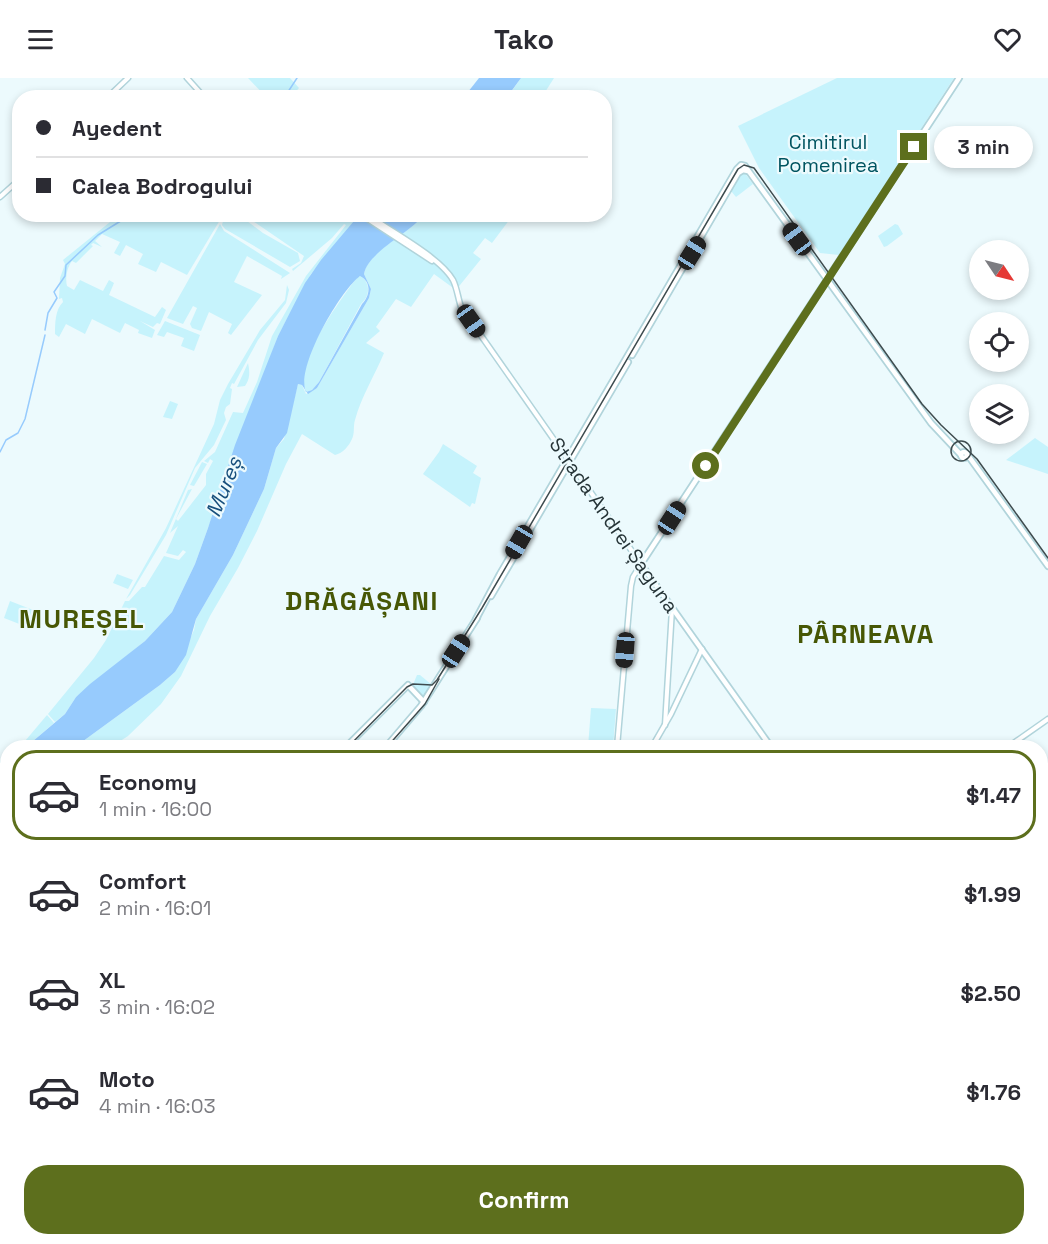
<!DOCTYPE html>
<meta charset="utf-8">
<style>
body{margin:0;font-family:"Space Grotesk",sans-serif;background:#f7f7f7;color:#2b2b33;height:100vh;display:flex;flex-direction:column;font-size:22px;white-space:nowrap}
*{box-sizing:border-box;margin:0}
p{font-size:20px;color:#7c7c81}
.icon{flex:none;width:33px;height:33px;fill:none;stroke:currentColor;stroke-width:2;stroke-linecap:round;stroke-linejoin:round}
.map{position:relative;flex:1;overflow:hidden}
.details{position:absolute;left:0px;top:662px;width:1048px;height:506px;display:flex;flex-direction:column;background:#fff;border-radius:24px 24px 0 0;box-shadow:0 3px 9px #0003}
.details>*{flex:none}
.banner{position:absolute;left:12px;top:12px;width:600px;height:132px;border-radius:24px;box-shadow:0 3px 9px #0003;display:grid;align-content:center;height:132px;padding:0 24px;background:#fff}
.needle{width:39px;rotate:125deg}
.fabs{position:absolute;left:969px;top:162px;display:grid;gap:12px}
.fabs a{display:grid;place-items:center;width:60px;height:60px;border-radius:50%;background:#fff;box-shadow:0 3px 9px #0003;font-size:30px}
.end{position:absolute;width:27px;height:27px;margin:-14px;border:8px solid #5d6f1d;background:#fff;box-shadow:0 0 0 3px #fff}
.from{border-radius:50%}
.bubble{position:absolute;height:42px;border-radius:21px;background:#fff;box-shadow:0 3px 9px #0003;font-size:20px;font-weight:800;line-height:42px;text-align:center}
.car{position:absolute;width:18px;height:36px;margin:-18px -9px;border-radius:8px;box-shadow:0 0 4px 2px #0007;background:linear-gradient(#222 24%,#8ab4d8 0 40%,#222 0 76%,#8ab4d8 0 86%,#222 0)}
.banner b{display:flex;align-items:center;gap:21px;height:57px;font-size:22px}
.banner b+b{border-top:2px solid #e1e1e2}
.banner i{width:15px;height:15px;background:#2b2b33}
ul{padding:10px 0 0;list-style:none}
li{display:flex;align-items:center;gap:18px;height:90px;margin:0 12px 9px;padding:0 12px;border:3px solid transparent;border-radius:24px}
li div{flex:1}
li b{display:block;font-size:22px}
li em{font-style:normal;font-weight:800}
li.selected{border-color:#5d6f1d}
li>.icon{width:54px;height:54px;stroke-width:1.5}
.action{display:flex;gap:12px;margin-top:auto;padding:12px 24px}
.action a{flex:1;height:69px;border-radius:24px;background:#5d6f1d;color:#fff;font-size:24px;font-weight:800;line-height:69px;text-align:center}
header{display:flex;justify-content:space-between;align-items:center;height:78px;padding:0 24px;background:#fff;font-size:27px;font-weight:800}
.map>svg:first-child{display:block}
.green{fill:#c6f3fc}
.water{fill:#97cbfd;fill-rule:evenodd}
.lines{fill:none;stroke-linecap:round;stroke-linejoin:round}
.stream{stroke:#97cbfd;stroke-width:1.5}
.tertiary-casing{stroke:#b1d4db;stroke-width:7}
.secondary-casing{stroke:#b1d4db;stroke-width:8}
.primary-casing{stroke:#b1d4db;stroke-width:9}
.tertiary{stroke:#fff;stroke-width:4}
.secondary{stroke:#fff;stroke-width:4.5}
.primary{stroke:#fff;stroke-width:6}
.tram{stroke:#3e4c4f;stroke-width:1.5}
.route{stroke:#5d6f1d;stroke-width:8}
.labels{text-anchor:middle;stroke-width:4.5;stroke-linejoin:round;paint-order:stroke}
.park-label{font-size:20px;fill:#005460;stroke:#ecfafd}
.street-label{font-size:20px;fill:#263437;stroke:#ecfafd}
.water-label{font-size:21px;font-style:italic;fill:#174f7c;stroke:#ecfafd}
.district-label{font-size:26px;font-weight:bold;letter-spacing:1.5px;fill:#475705;stroke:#ecfafd}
</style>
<header><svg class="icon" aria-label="menu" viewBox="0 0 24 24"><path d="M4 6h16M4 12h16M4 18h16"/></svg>Tako<svg class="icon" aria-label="heart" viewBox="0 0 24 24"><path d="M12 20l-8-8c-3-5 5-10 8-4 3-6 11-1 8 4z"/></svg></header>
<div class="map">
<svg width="1048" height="1166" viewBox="0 0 1048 1166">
<rect width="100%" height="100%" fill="#ecfafd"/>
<!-- green -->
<g class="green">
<path d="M248,0H290L299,10L291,19H266Z"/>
<path d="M521,0H554L542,19L507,20Z"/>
<path d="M837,0H954L839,177L820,175L759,90L738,48Z"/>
<path d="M744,94L753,106L736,119L731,113L741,95Z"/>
<path d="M120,136L223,137L187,197L161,184L156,194L138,186L143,176L126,167L120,178L114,175L120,164L102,156L95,163L102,169L93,165L91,167L93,168L76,185L72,183C67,189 65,201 67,208L74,212L80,202L103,213L109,202L114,205L109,217L155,239L162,229L166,232L160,246L157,245L153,249L140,243L155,252L152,260L138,255L139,252L125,245L120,255L92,241L85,256L66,246L59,259L55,256C55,245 55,232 63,224L62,220L59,221L60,200L65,186L63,182Z"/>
<path d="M227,137H239L263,155L298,175L300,183L290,189L225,151L222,147L223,143Z"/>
<path d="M244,137H359L311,196L278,258L208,450L195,486L172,534L145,563L76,619L65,636L55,644L48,636L94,580L106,562L125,523H129L142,509H145L164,478L179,482L186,474L183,472L178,478L166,475L178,448L170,455L188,412L192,411L176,441L178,443L206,407V396L213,383L210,381L208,385L204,383L215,374L233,334L243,335L257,304L272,258L306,198L346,147L344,146L332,160L293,193L292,191L301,185L304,178Z"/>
<path d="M424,137H513L492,165L485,160L473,175L481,181L456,212L434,196L411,229L396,221L376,249L380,253L366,265L384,275C375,297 361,319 355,342C353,348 355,355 352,361C349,368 343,375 335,377L302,356L286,386L257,453L238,490L210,538L181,598L161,626L128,658L111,669H75L160,607L175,594L194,552L196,541L233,477L264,411L276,370L284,361L298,306L302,307L306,316L317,310L369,220L371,211L364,196C367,174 410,155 424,137Z"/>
<path d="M220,146L224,153L290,195L281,201L282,198L247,178L234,204L262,217L231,257L228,255L232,246L209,234L201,253L192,250L190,246L197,230L193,228L183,246L167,240Z"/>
<path d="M895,146L898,147L903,156L887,168L884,169L878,158Z"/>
<path d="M361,198C371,206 370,218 361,226L319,304L312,312L306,314C293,286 336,229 352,206L358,199Z"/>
<path d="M287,207L289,212L286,225L258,262L234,306L232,305L230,310L232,311L230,326L226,329L224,335L226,342L214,367L195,390L166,457L130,517L126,521L166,450L214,346L220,322L228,306L260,252L285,222Z"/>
<path d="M165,243L200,257L194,273L181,268L184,260L167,254L164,259L157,257Z"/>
<path d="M248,285C250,294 250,301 245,308L237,309Z"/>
<path d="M170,323L178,326L172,341L163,339Z"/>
<path d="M1035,360L1048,369V396L1006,382Z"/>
<path d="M443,366L477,388L473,395L481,400L475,426L472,425L470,429L423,396L439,374Z"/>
<path d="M202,384L207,386L194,408L190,407Z"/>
<path d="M117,496L133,502L128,511L113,505Z"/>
<path d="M10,523L33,532L27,549L4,540Z"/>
<path d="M417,597H420L432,607L425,619L423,620L412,609Z"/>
<path d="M591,630L616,631L613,669H588Z"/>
<path d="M47,637L54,645L26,669H20Z"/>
<path d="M7,678V702L0,707V683Z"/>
<path d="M7,728V788L0,804V743Z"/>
<path d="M0,840L2,850L7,858V938L0,931Z"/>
<path d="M0,973L7,977V1016L0,1014Z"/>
<path d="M7,1145L8,1160H111L109,1162L110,1166H0V1155Z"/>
<path d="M124,1160H155L146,1166H112Z"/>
<path d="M161,1160H201L194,1166H163L161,1164L152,1166Z"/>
<path d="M262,1160H446L449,1166L470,1160H500L501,1166H270Z"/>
<path d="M567,1160H589L590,1166H567Z"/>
<path d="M692,1160H716L719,1166H695Z"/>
</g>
<!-- water -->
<g class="water">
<path d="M479,0H521L507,19H464Z"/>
<path d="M359,137H424C410,155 368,174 364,196L371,211L369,220L317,310L308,316L302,307L298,306L287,355L276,370L264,411L233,477L196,541L186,577L175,594L160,607L75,669H26L65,636L76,619L90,606L145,563L172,534L195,486L208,450L235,367L278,258L305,205L321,182ZM360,198C372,204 370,218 362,226L319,304L312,312L306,314C295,290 340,213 360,198Z"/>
<path d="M7,702V728L0,743V707Z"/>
<path d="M0,935L7,938V977L0,973Z"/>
<rect x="527" y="1160" width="40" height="6"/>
</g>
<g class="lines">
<!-- stream -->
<g class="stream">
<path d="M284,20L297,0"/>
<path d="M45,252L48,235L57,220L54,214L65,198L66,187L98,157L132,136"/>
<path d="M0,374L6,362L18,355L25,341L45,257"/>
</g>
<defs>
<g id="tertiary">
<path d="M187,0L205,20"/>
<path d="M107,20L128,0"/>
<path d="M0,119L20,101"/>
<path d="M360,136L432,183"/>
<path d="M366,136C389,152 440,179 453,202C457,210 458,220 461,229L641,486L633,499L631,508L617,669"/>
<path d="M665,647L672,531"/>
<path d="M652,669L671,636L702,571"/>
<path d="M1008,669L1048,641"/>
<path d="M1041,764L1048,759"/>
<path d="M1041,901L1048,899"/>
<path d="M0,1018L8,1019"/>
<path d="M596,1160L597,1166"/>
<path d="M806,1166L819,1160"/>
</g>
<g id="secondary">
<path d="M632,277L738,95L743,92L748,93"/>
<circle cx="964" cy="377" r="3"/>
<path d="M967,376L1048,488"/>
<path d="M491,518L628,284"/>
<path d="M476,541L500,496L737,91L741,87L745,88L931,345L961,377"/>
<path d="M346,669L408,607L424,624"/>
<path d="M386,669L421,628L477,540"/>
<path d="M771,669L641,486L959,0"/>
<path d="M1041,986L1048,992"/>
<path d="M3,1144L7,1156L5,1166"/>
<path d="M0,1148L8,1138"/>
<path d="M625,1160L627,1166"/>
<path d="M846,1160L849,1166"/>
<path d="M968,1166V1160"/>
<path d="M972,1166V1160"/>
</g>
<g id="primary">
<path d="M0,705L8,717"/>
<path d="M689,1160L692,1166"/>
<path d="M717,1160L720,1166"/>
</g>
</defs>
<!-- tertiary casing -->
<use href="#tertiary" class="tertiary-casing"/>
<!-- secondary casing -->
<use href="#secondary" class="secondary-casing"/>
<!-- primary casing -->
<use href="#primary" class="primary-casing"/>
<!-- tertiary -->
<use href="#tertiary" class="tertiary"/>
<!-- secondary -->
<use href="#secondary" class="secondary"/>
<!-- primary -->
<use href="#primary" class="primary"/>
<!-- tram -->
<g class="tram">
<circle cx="961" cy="373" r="10"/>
<path d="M348,669L407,609L413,606L432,607L437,602L482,530L738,91L744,87L754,90L922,326L941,347L977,381L1048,480"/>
<path d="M387,669L425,626L439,601"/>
<path d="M0,706L8,718"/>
<path d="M699,1160L702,1166"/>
</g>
</g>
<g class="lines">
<!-- route -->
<path class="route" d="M706,388L914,69"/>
</g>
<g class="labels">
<!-- park labels -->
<g class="park-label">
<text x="828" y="71">Cimitirul<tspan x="828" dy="23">Pomenirea</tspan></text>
</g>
<!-- street labels -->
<g class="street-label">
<text transform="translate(614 447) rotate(55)" y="7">Strada Andrei Șaguna</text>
</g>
<!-- water labels -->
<g class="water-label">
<text transform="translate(224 409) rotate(-68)" y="7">Mureș</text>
</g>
<!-- district labels -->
<g class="district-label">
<text x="362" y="532">DRĂGĂȘANI</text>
<text x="82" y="550">MUREȘEL</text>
<text x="866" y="565">PÂRNEAVA</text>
</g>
</g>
</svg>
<div class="fabs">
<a><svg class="needle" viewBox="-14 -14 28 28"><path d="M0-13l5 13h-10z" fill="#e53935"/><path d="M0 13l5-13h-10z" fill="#7c7c81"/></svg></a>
<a><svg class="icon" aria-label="locate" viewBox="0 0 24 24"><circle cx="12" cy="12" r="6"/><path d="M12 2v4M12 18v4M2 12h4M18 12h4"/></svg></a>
<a><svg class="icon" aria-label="layers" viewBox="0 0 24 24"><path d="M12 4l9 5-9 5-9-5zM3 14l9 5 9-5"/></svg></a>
</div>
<i class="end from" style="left:706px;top:388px"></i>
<i class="end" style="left:914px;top:69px"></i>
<div class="bubble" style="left:934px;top:48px;width:99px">3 min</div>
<i class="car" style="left:797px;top:161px;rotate:324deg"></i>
<i class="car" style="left:692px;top:175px;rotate:32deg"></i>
<i class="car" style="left:471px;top:243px;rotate:145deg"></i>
<i class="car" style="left:672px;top:440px;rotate:33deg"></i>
<i class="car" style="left:519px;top:464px;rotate:210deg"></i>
<i class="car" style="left:625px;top:572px;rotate:185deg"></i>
<i class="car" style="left:456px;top:573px;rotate:33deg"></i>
<div class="banner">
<b><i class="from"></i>Ayedent</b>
<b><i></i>Calea Bodrogului</b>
</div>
<section class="details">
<ul>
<li class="selected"><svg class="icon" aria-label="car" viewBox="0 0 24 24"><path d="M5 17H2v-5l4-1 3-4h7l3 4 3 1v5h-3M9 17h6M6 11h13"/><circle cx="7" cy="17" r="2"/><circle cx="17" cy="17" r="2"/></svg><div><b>Economy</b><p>1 min · 16:00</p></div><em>$1.47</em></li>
<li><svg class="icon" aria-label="car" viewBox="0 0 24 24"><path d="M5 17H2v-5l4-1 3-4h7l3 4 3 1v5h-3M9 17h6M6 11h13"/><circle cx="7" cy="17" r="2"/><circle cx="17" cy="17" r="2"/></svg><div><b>Comfort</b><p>2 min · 16:01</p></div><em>$1.99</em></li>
<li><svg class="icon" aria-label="car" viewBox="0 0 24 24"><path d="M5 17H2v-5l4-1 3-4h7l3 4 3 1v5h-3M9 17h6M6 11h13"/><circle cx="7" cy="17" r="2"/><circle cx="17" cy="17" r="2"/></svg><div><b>XL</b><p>3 min · 16:02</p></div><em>$2.50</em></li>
<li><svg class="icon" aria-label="car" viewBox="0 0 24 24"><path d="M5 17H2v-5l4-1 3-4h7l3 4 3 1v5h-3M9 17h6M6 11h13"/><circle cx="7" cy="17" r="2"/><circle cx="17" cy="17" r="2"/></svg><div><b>Moto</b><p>4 min · 16:03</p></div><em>$1.76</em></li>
</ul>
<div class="action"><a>Confirm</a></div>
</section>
</div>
